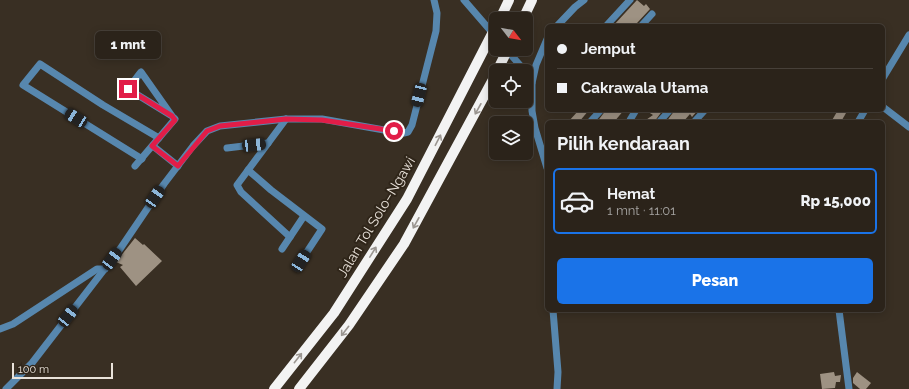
<!DOCTYPE html>
<html lang="id">
<meta charset="utf-8">
<style>
body{margin:0;font-family:Raleway,sans-serif;background:#372f27;color:#f1f3f6;height:100vh;display:flex;flex-direction:column;font-size:15px;white-space:nowrap}
*{box-sizing:border-box;margin:0}
p{font-size:13px;color:#a6a4a2}
.icon{flex:none;width:22px;height:22px;fill:none;stroke:currentColor;stroke-width:2;stroke-linecap:round;stroke-linejoin:round}
.map{position:relative;flex:1;overflow:hidden}
.drawer{position:absolute;left:545px;top:120px;width:340px;height:192px;display:flex;flex-direction:column;background:#2b231a;border-radius:6px;box-shadow:0 2px 10px #0003,0 0 0 1px #474039}
.drawer>*{flex:none}
.banner{position:absolute;left:545px;top:24px;width:340px;height:88px;border-radius:6px;box-shadow:0 2px 10px #0003,0 0 0 1px #474039;display:grid;align-content:center;height:88px;padding:0 12px;background:#2b231a}
.needle{width:26px;rotate:121deg}
.buttons{position:absolute;left:489px;top:12px;display:grid;gap:8px}
.buttons a{display:grid;place-items:center;width:44px;height:44px;border-radius:6px;background:#2b231a;box-shadow:0 2px 10px #0003,0 0 0 1px #474039;font-size:20px}
.scale{position:absolute;left:12px;bottom:10px;width:101px;box-sizing:border-box;padding-left:4px;border:2px solid #e9e2da;border-top:0;font-size:11px;line-height:14px;white-space:nowrap;color:#e9e2da;-webkit-text-stroke:3px #2f2519;paint-order:stroke}
.end{position:absolute;width:18px;height:18px;margin:-9px;border:5px solid #e11d48;background:#fff;box-shadow:0 0 0 2px #fff}
.from{border-radius:50%}
.bubble{position:absolute;height:28px;border-radius:6px;background:#2b231a;box-shadow:0 2px 10px #0003,0 0 0 1px #474039;font-size:13px;font-weight:800;line-height:28px;text-align:center}
.car{position:absolute;width:12px;height:24px;margin:-12px -6px;border-radius:5px;box-shadow:0 0 3px 1px #0007;background:linear-gradient(#222 24%,#8ab4d8 0 40%,#222 0 76%,#8ab4d8 0 86%,#222 0)}
.banner b{display:flex;align-items:center;gap:14px;height:38px;font-size:15px}
.banner b+b{border-top:1px solid #474039}
.banner i{width:10px;height:10px;background:#f1f3f6}
ul{padding:0;list-style:none}
li{display:flex;align-items:center;gap:12px;height:66px;margin:0 8px 6px;padding:0 4px;border:2px solid transparent;border-radius:6px}
li div{flex:1}
li b{display:block;font-size:15px}
li em{font-style:normal;font-weight:800}
li.current{border-color:#1a73e8}
li>.icon{width:36px;height:36px;stroke-width:1.5}
h2{padding:0 12px;font-size:18px;line-height:48px}
.cta{display:flex;gap:8px;margin-top:auto;padding:8px 12px}
.cta a{flex:1;height:46px;border-radius:6px;background:#1a73e8;color:#fff;font-size:16px;font-weight:800;line-height:46px;text-align:center}
.map>svg:first-child{display:block}
.building{fill:#9e9283}
.lines{fill:none;stroke-linecap:round;stroke-linejoin:round}
.minor{stroke:#5787ae;stroke-width:7}
.highway{stroke:#f3f3f3;stroke-width:10}
.oneway{stroke:#9b9691}
.route{stroke:#e11d48;stroke-width:5}
.labels{text-anchor:middle;stroke-width:4;stroke-linejoin:round;paint-order:stroke}
.street-label{font-size:14px;fill:#e9e2da;stroke:#2f2519}
</style>
<div class="map">
<svg width="909" height="389" viewBox="0 0 909 389">
<rect width="100%" height="100%" fill="#392f23"/>
<!-- building -->
<g class="building">
<path d="M637,0L644,6L646,4L650,9L637,23L636,26H613Z"/>
<path d="M579,110H589L579,122H568Z"/>
<path d="M606,110H624L614,122H597Z"/>
<path d="M645,110H663L654,122H643L653,115Z"/>
<path d="M675,110H698L692,117L690,114L683,122H666Z"/>
<path d="M838,110L846,113L842,120L840,122H831Z"/>
<path d="M135,238L143,245L144,244L162,261L136,286L120,267L123,265L116,262Z"/>
<path d="M834,372L835,376L841,375L840,382H836L835,388L822,389L820,374Z"/>
<path d="M857,372L871,383L866,389H860L853,383V378Z"/>
</g>
<g class="lines">
<!-- minor -->
<g class="minor">
<path d="M464,0L496,37"/>
<path d="M557,26L575,7L584,0"/>
<path d="M606,26L630,0"/>
<path d="M641,26L652,14"/>
<path d="M506,49L525,71"/>
<path d="M526,73L532,83L536,65L547,39"/>
<path d="M883,78L909,35"/>
<path d="M532,83V111L535,128L547,168"/>
<path d="M883,107L909,127"/>
<path d="M286,119L237,185L241,192L290,237"/>
<path d="M590,122L601,110"/>
<path d="M632,122L630,120L636,110"/>
<path d="M659,122L670,110"/>
<path d="M694,122L705,110"/>
<path d="M858,122L865,110"/>
<path d="M153,146L178,166"/>
<path d="M227,148L268,143"/>
<path d="M142,159L23,85L40,64L103,105L159,138"/>
<path d="M135,166L175,119L172,116L141,72L128,89L172,116"/>
<path d="M248,170L271,190L322,229L301,261"/>
<path d="M282,249L304,216"/>
<path d="M553,310L558,372L557,389"/>
<path d="M839,310L849,389"/>
<path d="M0,329L13,324L97,269H105"/>
<path d="M6,389L32,363L120,249L164,184L193,146L207,131L220,126L286,119H322L384,130L404,133L408,132L412,125L436,31L437,13L434,0"/>
</g>
<!-- highway -->
<g class="highway">
<path d="M500,19L509,0"/>
<path d="M523,19L532,0"/>
<path d="M497,71L508,49"/>
<path d="M274,389L334,313L407,199L496,26"/>
<path d="M299,389L349,325L404,244L496,74"/>
</g>
</g>
<!-- one-way arrows -->
<defs><path id="oneway-shaft" d="M-6 0H5M1.5-3L5.5 0L1.5 3" fill="none" stroke-width="1.6" stroke-linecap="round" stroke-linejoin="round"/></defs>
<g class="oneway">
<use href="#oneway-shaft" transform="translate(478 109) rotate(119)"/>
<use href="#oneway-shaft" transform="translate(438 140) rotate(-63)"/>
<use href="#oneway-shaft" transform="translate(416 223) rotate(119)"/>
<use href="#oneway-shaft" transform="translate(373 252) rotate(-58)"/>
<use href="#oneway-shaft" transform="translate(345 331) rotate(128)"/>
<use href="#oneway-shaft" transform="translate(298 358) rotate(-52)"/>
</g>
<g class="lines">
<!-- route -->
<path class="route" d="M128,89L172,116L175,120L152,146L178,166L207,131L220,126L286,119L322,120L394,131"/>
</g>
<g class="labels">
<!-- street labels -->
<g class="street-label">
<text transform="translate(376 217) rotate(-59)" y="5">Jalan Tol Solo–Ngawi</text>
</g>
</g>
</svg>
<div class="buttons">
<a><svg class="needle" viewBox="-14 -14 28 28"><path d="M0-13l5 13h-10z" fill="#e53935"/><path d="M0 13l5-13h-10z" fill="#a6a4a2"/></svg></a>
<a><svg class="icon" aria-label="locate" viewBox="0 0 24 24"><circle cx="12" cy="12" r="6"/><path d="M12 2v4M12 18v4M2 12h4M18 12h4"/></svg></a>
<a><svg class="icon" aria-label="layers" viewBox="0 0 24 24"><path d="M12 4l9 5-9 5-9-5zM3 14l9 5 9-5"/></svg></a>
</div>
<div class="scale">100 m</div>
<i class="end from" style="left:394px;top:131px"></i>
<i class="end" style="left:128px;top:89px"></i>
<div class="bubble" style="left:95px;top:31px;width:66px">1 mnt</div>
<i class="car" style="left:419px;top:95px;rotate:194deg"></i>
<i class="car" style="left:76px;top:118px;rotate:302deg"></i>
<i class="car" style="left:254px;top:145px;rotate:84deg"></i>
<i class="car" style="left:155px;top:197px;rotate:34deg"></i>
<i class="car" style="left:112px;top:259px;rotate:37deg"></i>
<i class="car" style="left:301px;top:261px;rotate:33deg"></i>
<i class="car" style="left:68px;top:316px;rotate:38deg"></i>
<div class="banner">
<b><i class="from"></i>Jemput</b>
<b><i></i>Cakrawala Utama</b>
</div>
<section class="drawer">
<h2>Pilih kendaraan</h2>
<ul>
<li class="current"><svg class="icon" aria-label="car" viewBox="0 0 24 24"><path d="M5 17H2v-5l4-1 3-4h7l3 4 3 1v5h-3M9 17h6M6 11h13"/><circle cx="7" cy="17" r="2"/><circle cx="17" cy="17" r="2"/></svg><div><b>Hemat</b><p>1 mnt · 11:01</p></div><em>Rp 15,000</em></li>
</ul>
<div class="cta"><a>Pesan</a></div>
</section>
</div>
